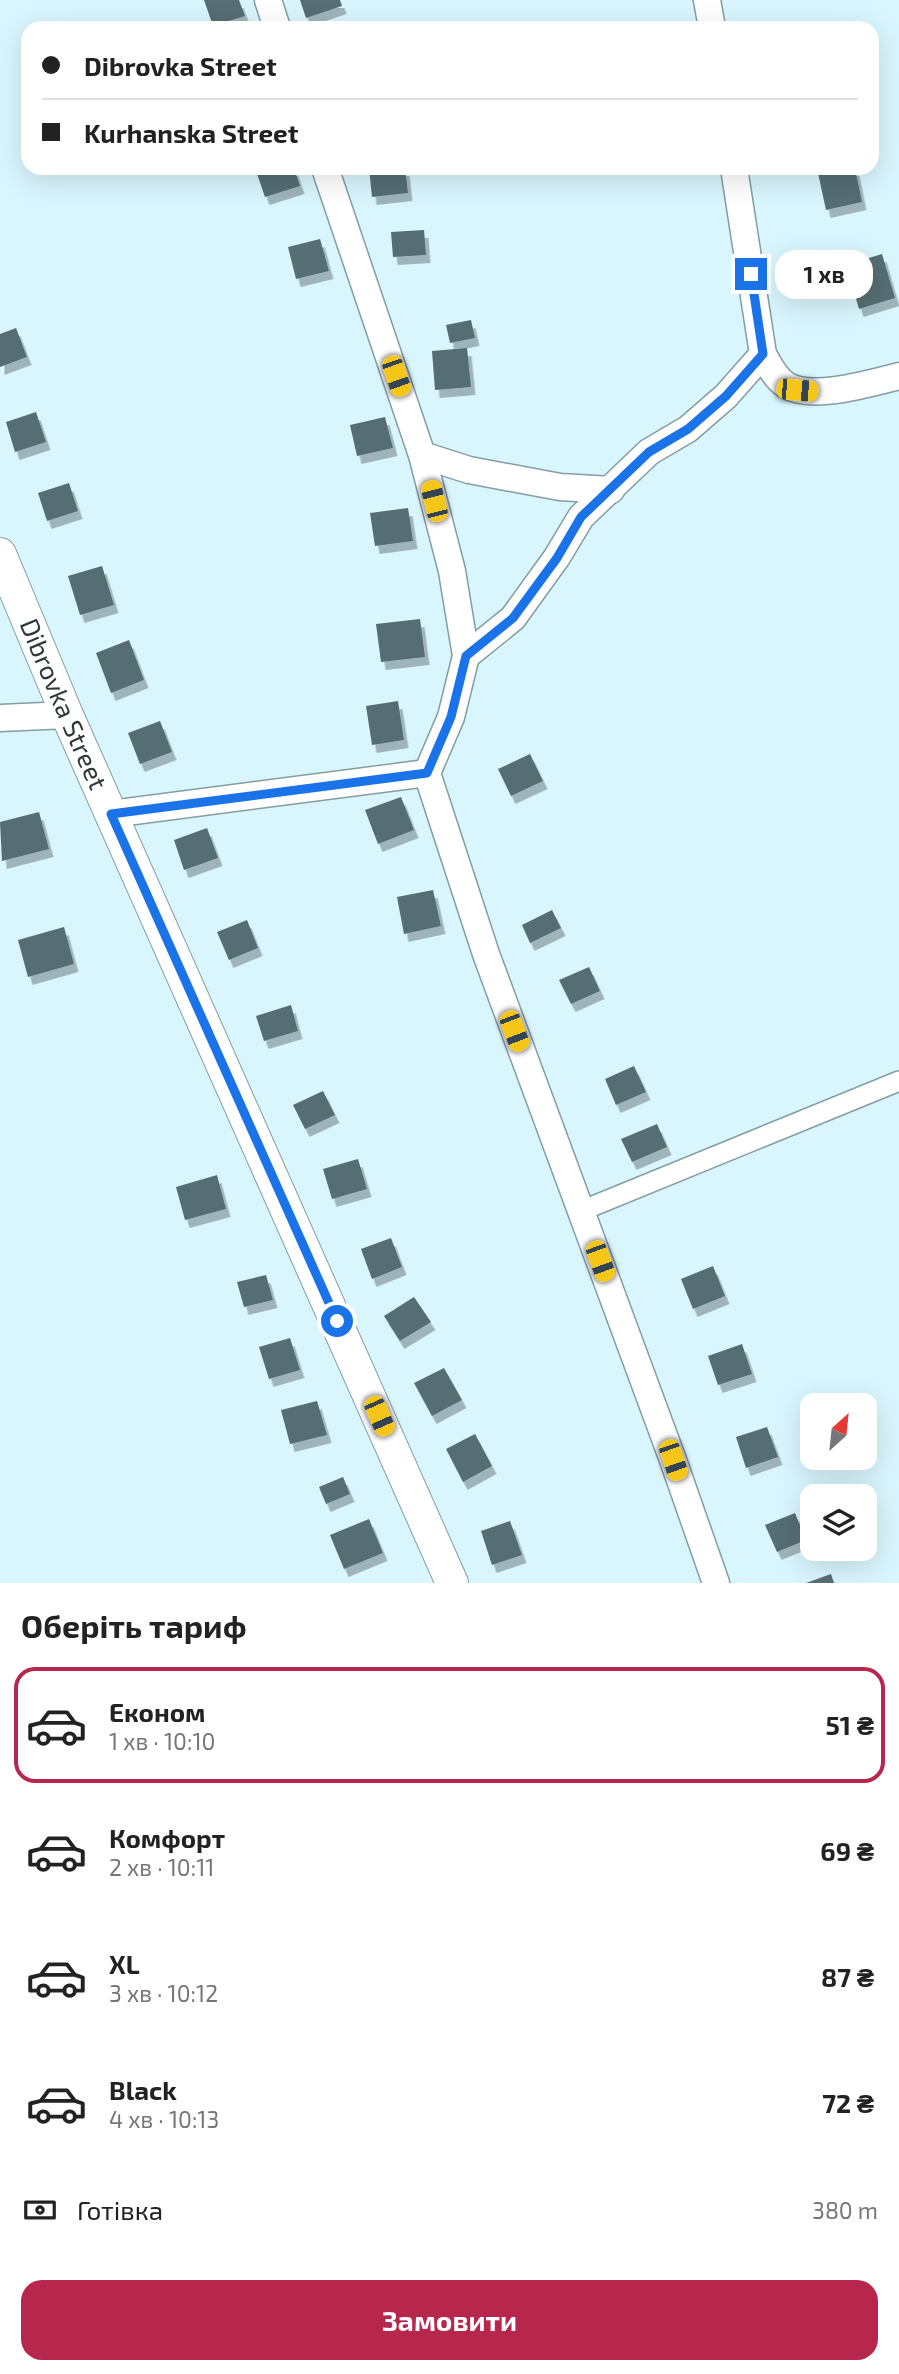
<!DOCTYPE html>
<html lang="uk">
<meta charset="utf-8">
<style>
body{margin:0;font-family:"Exo 2",sans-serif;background:#f2f2f2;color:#222;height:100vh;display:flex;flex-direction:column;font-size:26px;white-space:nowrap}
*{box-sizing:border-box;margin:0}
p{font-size:23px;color:#767676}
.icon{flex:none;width:38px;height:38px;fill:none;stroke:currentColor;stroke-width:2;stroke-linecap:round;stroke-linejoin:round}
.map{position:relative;height:1583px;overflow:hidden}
.side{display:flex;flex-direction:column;background:#fff;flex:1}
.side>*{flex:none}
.top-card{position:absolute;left:21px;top:21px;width:858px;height:154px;border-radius:21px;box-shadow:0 7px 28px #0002;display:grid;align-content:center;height:154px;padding:0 21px;background:#fff}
.needle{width:46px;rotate:27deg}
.tools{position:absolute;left:800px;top:1393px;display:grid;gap:14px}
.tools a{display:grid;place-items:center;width:77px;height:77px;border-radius:14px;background:#fff;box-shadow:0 7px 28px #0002;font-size:35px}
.end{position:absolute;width:32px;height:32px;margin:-16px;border:9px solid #1a73e8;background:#fff;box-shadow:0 0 0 4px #fff}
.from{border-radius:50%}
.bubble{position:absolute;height:49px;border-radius:21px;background:#fff;box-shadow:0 7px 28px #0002;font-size:23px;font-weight:700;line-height:49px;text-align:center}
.car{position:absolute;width:21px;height:42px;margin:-21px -10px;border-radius:9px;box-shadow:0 0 5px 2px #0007;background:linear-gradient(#f5c518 24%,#345 0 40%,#f5c518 0 76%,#345 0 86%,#f5c518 0)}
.top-card b{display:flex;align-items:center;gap:24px;height:66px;font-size:26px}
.top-card b+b{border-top:2px solid #e0e0e0}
.top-card i{width:18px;height:18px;background:#222}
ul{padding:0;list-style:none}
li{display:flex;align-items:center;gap:21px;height:116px;margin:0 14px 10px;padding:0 7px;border:4px solid transparent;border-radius:21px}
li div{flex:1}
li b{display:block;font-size:26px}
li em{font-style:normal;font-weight:700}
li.on{border-color:#b7264d}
li>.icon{width:63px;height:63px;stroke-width:1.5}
h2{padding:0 21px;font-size:32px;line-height:84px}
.pay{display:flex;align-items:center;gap:18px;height:77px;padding:0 21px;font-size:26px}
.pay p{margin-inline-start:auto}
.cta{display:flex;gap:14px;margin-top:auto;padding:14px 21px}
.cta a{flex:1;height:80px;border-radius:21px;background:#b7264d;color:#fff;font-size:28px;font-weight:700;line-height:80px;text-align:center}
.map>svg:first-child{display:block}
.building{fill:#546d73;filter:url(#shadow)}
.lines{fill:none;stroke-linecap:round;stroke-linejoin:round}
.pedestrian-casing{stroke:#839da4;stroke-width:22}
.minor-casing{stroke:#839da4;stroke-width:29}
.tertiary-casing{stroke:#839da4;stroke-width:34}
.pedestrian{stroke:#fff;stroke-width:19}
.minor{stroke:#fff;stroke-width:26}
.tertiary{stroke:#fff;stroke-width:32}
.route{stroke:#1a73e8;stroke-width:9}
.labels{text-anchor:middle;stroke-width:7;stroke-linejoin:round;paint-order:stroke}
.street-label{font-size:26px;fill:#2e393c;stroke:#fff}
</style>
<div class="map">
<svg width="899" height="1583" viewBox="0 0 899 1583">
<defs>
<filter id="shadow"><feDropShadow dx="4.5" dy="8" stdDeviation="0" flood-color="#0004"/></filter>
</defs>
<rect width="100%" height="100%" fill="#d9f5fd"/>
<!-- building -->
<g class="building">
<path d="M204,0H239L245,16L213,26Z"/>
<path d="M300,0H340L342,6L306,18Z"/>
<path d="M255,168H294L300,186L265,197Z"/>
<path d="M369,168H405L408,193L372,197Z"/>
<path d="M843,168H855L862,202L826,210L818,173Z"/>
<path d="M424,230L426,255L393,257L391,232Z"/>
<path d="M320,239L329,271L296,279L288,247Z"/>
<path d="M882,254L895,298L859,309L846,265Z"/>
<path d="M471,320L475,338L450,343L446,325Z"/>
<path d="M16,328L27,357L0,367V334Z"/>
<path d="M467,348L471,387L435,390L432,351Z"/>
<path d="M36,412L46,442L15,452L6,422Z"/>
<path d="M385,417L393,448L357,456L350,425Z"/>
<path d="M69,483L78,511L47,521L38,493Z"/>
<path d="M408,508L413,541L375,546L370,513Z"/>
<path d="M102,566L114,605L80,615L68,576Z"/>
<path d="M420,619L425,657L381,662L376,624Z"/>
<path d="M129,640L144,680L111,693L96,653Z"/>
<path d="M398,701L404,740L372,745L366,706Z"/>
<path d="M160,721L172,752L140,764L128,733Z"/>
<path d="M530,754L543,781L511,796L498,769Z"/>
<path d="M401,797L414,830L378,844L365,810Z"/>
<path d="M39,812L49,849L2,861L0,822Z"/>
<path d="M207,828L218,858L184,870L174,840Z"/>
<path d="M433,890L441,926L404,934L397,897Z"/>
<path d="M552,910L561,928L530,943L522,925Z"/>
<path d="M247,920L258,948L229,960L217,932Z"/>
<path d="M64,927L74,964L28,977L18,940Z"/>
<path d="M589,967L600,991L571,1004L559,980Z"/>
<path d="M291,1005L298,1031L264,1041L256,1016Z"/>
<path d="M634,1066L646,1092L616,1105L605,1079Z"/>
<path d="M323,1091L335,1115L305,1129L293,1105Z"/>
<path d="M657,1124L667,1147L632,1162L621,1139Z"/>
<path d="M358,1159L367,1189L332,1199L323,1169Z"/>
<path d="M217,1175L226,1209L185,1220L176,1187Z"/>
<path d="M391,1238L402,1267L372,1279L361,1249Z"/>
<path d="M713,1266L725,1296L693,1309L681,1279Z"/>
<path d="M266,1275L273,1300L244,1307L237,1282Z"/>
<path d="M414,1297L431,1322L400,1341L384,1316Z"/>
<path d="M290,1338L300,1370L269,1379L259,1347Z"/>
<path d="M742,1344L752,1374L718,1385L708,1356Z"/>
<path d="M444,1368L462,1400L432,1416L414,1383Z"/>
<path d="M317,1401L327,1435L290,1444L281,1410Z"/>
<path d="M767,1427L778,1457L746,1468L736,1437Z"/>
<path d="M475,1434L492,1466L463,1482L446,1449Z"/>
<path d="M343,1477L350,1494L326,1504L319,1487Z"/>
<path d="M795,1513L806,1540L777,1552L765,1525Z"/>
<path d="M369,1519L383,1553L344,1569L330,1535Z"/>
<path d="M510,1521L522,1555L492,1565L481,1531Z"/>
<path d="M831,1574L834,1583H806Z"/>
</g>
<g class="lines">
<defs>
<path id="pedestrian" d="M581,1211L899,1081"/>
<g id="minor">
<path d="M268,0L277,28"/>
<path d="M707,0L712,28"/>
<path d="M325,168L422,455L452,571L466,656L451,717L427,773L486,954L673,1460L716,1583"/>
<path d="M734,168L763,354C769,365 775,378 786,385C812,401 871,383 899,376"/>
<path d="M422,455L469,470L560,487L611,490"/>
<path d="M466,656L513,618L557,557L581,517L649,452L688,429L726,396L763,354"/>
<path d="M0,718L67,715"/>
<path d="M111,814L427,773"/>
</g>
<g id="tertiary">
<path id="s1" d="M0,554L67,715L452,1583"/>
</g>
</defs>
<!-- pedestrian casing -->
<use href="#pedestrian" class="pedestrian-casing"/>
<!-- minor casing -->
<use href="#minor" class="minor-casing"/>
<!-- tertiary casing -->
<use href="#tertiary" class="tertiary-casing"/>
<!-- pedestrian -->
<use href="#pedestrian" class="pedestrian"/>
<!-- minor -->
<use href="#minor" class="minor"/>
<!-- tertiary -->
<use href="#tertiary" class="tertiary"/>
</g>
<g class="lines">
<!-- route -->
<path class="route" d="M337,1321L111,814L427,773L451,717L466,656L513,618L557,558L581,517L649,452L688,429L726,396L763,354L751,274"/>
</g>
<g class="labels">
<!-- street labels -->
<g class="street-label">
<text dy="9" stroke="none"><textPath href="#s1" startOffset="163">Dibrovka Street</textPath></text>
</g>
</g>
</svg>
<div class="tools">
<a><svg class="needle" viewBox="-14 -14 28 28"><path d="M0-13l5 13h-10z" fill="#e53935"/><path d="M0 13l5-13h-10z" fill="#767676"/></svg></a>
<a><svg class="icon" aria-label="layers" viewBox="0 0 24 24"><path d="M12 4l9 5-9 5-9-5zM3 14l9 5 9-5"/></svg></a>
</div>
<i class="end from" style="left:337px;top:1321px"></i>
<i class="end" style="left:751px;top:274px"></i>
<div class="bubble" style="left:775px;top:250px;width:98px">1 хв</div>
<i class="car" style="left:396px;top:376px;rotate:161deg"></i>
<i class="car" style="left:797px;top:390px;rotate:95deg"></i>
<i class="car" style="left:434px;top:501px;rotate:346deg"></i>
<i class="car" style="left:514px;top:1031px;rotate:159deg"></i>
<i class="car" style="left:600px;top:1261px;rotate:160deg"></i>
<i class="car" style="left:379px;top:1416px;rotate:156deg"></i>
<i class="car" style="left:673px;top:1460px;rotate:161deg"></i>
<div class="top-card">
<b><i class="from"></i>Dibrovka Street</b>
<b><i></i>Kurhanska Street</b>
</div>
</div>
<section class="side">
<h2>Оберіть тариф</h2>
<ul>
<li class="on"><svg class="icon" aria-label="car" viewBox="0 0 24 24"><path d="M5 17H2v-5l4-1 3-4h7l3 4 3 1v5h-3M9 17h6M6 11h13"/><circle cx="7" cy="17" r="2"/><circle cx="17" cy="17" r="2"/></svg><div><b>Економ</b><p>1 хв · 10:10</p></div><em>51 ₴</em></li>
<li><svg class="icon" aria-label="car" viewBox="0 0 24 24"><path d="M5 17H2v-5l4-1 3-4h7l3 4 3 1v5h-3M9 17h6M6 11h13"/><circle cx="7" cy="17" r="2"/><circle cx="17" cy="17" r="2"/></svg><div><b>Комфорт</b><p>2 хв · 10:11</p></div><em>69 ₴</em></li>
<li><svg class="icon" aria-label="car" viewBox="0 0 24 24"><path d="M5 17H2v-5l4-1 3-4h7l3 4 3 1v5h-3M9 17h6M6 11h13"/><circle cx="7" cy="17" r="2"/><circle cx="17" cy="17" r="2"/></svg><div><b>XL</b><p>3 хв · 10:12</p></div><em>87 ₴</em></li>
<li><svg class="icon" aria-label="car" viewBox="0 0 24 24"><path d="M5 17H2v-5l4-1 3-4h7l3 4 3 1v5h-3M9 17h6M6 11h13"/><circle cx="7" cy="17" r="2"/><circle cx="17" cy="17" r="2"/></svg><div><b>Black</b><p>4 хв · 10:13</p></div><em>72 ₴</em></li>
</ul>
<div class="pay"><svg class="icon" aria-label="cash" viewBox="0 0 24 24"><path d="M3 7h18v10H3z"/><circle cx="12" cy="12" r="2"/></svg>Готівка<p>380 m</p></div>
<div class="cta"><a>Замовити</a></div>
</section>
